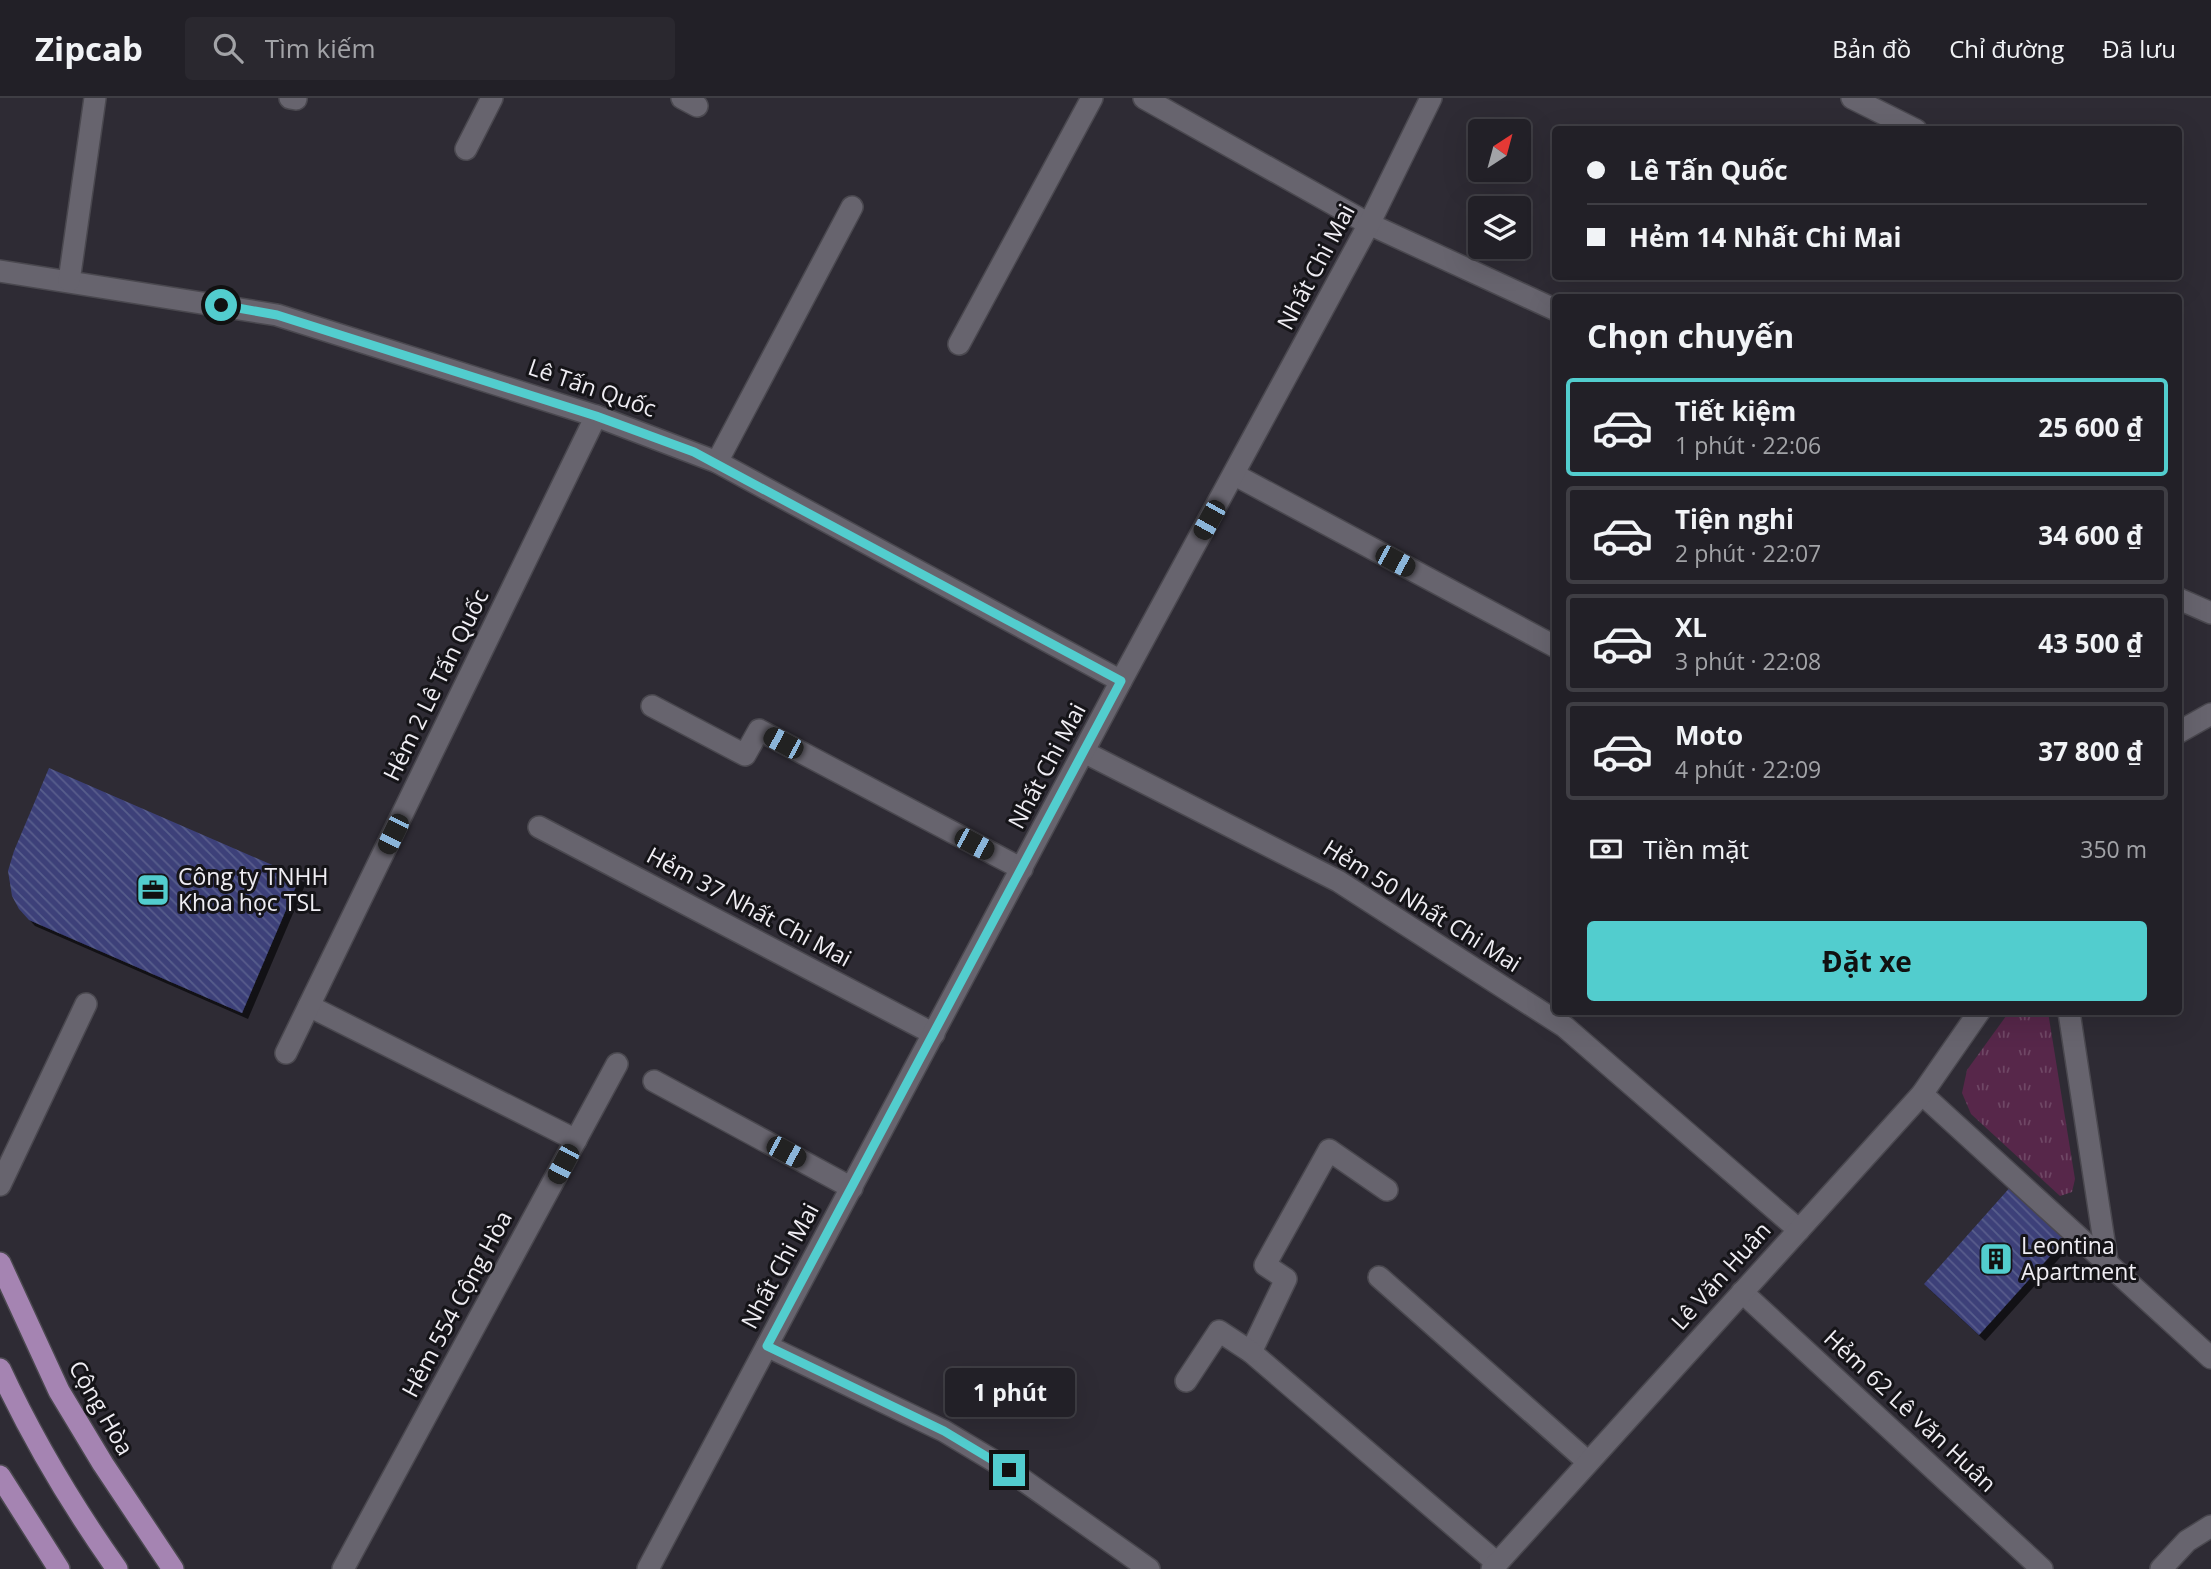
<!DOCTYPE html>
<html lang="vi">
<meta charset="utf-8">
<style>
body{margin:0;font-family:"Open Sans",sans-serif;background:#2a282f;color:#f1f3f6;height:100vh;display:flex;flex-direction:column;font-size:26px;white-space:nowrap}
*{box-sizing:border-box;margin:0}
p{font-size:23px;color:#a2a3a7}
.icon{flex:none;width:38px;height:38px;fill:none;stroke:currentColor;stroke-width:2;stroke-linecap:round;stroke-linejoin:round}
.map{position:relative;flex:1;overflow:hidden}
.panel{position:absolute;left:1552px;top:196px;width:630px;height:721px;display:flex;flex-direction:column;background:#222027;border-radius:7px;box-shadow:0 7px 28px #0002,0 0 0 2px #3f3e44}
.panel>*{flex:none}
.banner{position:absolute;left:1552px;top:28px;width:630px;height:154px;border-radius:7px;box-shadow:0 7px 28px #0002,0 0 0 2px #3f3e44;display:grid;align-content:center;height:154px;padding:0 35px;background:#222027}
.needle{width:46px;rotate:36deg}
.fabs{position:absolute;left:1468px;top:21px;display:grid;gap:14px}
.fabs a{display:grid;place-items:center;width:63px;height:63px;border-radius:7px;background:#222027;box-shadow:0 7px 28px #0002,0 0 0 2px #3f3e44;font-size:35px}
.end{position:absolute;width:32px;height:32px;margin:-16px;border:9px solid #52cdce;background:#111;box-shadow:0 0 0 4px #111}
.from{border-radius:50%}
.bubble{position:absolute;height:49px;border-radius:7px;background:#222027;box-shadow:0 7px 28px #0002,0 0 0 2px #3f3e44;font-size:23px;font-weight:700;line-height:49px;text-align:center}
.car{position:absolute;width:21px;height:42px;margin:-21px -10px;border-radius:9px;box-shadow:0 0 5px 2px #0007;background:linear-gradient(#222 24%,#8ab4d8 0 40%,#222 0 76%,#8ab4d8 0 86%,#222 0)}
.banner b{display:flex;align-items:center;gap:24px;height:66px;font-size:26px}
.banner b+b{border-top:2px solid #3f3e44}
.banner i{width:18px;height:18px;background:#f1f3f6}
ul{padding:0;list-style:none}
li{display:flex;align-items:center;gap:21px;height:98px;margin:0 14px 10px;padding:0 21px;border:4px solid #3f3e44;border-radius:7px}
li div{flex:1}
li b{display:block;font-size:26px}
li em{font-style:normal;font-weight:700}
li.on{border-color:#52cdce}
li>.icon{width:63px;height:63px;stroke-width:1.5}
h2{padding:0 35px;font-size:32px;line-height:84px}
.pay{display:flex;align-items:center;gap:18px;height:77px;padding:0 35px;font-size:26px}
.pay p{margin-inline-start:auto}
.cta{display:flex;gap:14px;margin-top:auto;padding:14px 35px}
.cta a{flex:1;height:80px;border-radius:7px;background:#52cdce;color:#111;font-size:28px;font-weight:700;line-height:80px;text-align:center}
header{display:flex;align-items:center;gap:42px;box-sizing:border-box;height:98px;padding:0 35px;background:#222027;border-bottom:2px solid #3f3e44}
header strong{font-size:33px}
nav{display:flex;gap:38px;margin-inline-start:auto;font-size:24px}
.search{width:490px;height:63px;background:#2a282f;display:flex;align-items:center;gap:18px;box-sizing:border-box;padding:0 24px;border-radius:7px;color:#a2a3a7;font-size:26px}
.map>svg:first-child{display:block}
.park{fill:url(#park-tufts)}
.building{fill:url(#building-back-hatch);filter:url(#shadow)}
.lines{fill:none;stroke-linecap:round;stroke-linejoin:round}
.minor-casing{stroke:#4a484f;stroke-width:24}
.major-casing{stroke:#4a484f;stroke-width:24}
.minor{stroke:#67646e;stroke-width:21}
.major{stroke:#a584b2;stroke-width:21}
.route{stroke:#52cdce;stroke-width:9}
.labels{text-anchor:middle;stroke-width:6;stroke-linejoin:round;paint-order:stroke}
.street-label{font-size:23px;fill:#efedf3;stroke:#151418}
.poi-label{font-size:23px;fill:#efedf3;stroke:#151418;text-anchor:start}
</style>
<header>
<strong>Zipcab</strong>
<div class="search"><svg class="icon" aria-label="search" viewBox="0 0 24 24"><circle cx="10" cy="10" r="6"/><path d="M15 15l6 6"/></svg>Tìm kiếm</div>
<nav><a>Bản đồ</a><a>Chỉ đường</a><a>Đã lưu</a></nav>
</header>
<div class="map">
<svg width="2211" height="1471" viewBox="0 0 2211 1471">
<defs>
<pattern id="park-tufts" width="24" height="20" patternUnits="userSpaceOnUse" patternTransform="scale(1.75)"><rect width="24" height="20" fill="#57274a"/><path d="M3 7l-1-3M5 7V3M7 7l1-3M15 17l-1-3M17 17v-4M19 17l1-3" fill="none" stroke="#6f4765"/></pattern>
<pattern id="building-back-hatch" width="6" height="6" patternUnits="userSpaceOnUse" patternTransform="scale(1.75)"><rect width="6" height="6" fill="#3c4179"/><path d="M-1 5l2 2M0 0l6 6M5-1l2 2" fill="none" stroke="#585d8c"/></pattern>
<filter id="shadow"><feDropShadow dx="6" dy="6" stdDeviation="0" flood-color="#0009"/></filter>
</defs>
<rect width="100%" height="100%" fill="#2e2b34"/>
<!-- park -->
<path class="park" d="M2009,914H2048L2075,1081L2072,1094L2060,1098L1971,1016L1962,995L1967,972Z"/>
<!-- building -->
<g class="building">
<path d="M49,670L300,779L242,915L29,822L19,811L12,798L8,773L14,753Z"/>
<path d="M2013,1086L2069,1137L1979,1237L1924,1186Z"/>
</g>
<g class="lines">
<defs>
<g id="minor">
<path d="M290,0L296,1"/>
<path d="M682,0L697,8"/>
<path d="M1144,0L1369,126L1556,212"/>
<path d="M1852,0L1916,32"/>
<path d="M466,51L492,0"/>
<path d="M0,173L277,217L596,318L717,364L1121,583"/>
<path d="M69,183L95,0"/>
<path d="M959,246L1092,0"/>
<path d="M717,364L852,109"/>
<path d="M1235,377L1556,549"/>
<path d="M2179,501L2211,515"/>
<path d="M652,608L745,657L759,632L1022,771"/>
<path d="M2179,634L2211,616"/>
<path d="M1084,654L1338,783L1565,929L1799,1132"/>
<path d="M539,729L934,936"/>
<path d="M309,908L576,1042"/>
<path d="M2069,914L2107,1163"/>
<path d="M286,955L596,318"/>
<path d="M654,983L852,1090"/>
<path d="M1922,996L2211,1260"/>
<path d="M0,1087L86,906"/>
<path d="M1387,1092L1329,1052L1265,1167L1286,1181L1251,1254L1497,1465"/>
<path d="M1379,1179L1588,1364"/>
<path d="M1742,1194L2042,1471"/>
<path d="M767,1248L944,1333L1009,1372L1149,1471"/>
<path d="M1186,1283L1219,1233L1251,1254"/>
<path d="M343,1471L617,966"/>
<path d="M648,1471L1121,583L1369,126L1431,0"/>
<path d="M1492,1471L1922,996L1979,914"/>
<path d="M2161,1471L2187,1443L2211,1428"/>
</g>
<g id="major">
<path d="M0,1165L59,1293L103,1366L173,1471"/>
<path d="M0,1271C33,1342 71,1406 117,1471"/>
<path d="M0,1378L59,1471"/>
</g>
</defs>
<!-- minor casing -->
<use href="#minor" class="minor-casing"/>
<!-- major casing -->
<use href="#major" class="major-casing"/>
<!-- minor -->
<use href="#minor" class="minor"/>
<!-- major -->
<use href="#major" class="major"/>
</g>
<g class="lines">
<!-- route -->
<path class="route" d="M221,207L277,217L596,318L694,354L1121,583L767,1248L944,1333L1009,1372"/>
</g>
<!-- icons -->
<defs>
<symbol id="office-square" viewBox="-11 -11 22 22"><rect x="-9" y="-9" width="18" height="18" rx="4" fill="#52cdce" stroke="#151418"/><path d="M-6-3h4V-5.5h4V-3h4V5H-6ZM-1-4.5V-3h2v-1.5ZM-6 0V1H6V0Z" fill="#111"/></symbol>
<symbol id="building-square" viewBox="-11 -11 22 22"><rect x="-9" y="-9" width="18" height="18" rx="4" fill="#52cdce" stroke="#151418"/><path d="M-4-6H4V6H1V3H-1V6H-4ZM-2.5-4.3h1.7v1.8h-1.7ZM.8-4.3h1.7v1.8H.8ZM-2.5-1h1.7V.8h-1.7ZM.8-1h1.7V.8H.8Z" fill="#111"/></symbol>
</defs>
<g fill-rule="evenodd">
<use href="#office-square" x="134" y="773" width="38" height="38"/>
<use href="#building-square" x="1977" y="1142" width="38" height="38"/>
</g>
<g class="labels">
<!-- street labels -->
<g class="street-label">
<text transform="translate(1316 169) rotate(-62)" y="8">Nhất Chi Mai</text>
<text transform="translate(592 290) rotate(19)" y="8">Lê Tấn Quốc</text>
<text transform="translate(436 587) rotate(-64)" y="8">Hẻm 2 Lê Tấn Quốc</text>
<text transform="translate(1047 668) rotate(-62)" y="8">Nhất Chi Mai</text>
<text transform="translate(1422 808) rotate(32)" y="8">Hẻm 50 Nhất Chi Mai</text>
<text transform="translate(749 809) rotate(28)" y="8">Hẻm 37 Nhất Chi Mai</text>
<text transform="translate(780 1168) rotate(-62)" y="8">Nhất Chi Mai</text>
<text transform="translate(1721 1178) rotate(-48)" y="8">Lê Văn Huân</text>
<text transform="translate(457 1206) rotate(-62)" y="8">Hẻm 554 Cộng Hòa</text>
<text transform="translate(101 1310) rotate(60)" y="8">Cộng Hòa</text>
<text transform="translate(1910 1313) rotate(43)" y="8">Hẻm 62 Lê Văn Huân</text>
</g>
<!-- poi labels -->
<g class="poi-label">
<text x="178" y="787">Công ty TNHH<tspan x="178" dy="26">Khoa học TSL</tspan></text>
<text x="2021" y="1156">Leontina<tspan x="2021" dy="26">Apartment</tspan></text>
</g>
</g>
</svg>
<div class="fabs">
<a><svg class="needle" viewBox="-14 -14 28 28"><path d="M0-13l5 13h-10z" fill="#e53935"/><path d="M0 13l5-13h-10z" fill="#a2a3a7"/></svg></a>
<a><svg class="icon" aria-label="layers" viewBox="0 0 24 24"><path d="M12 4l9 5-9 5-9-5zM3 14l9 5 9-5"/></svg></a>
</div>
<i class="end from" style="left:221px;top:207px"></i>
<i class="end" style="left:1009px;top:1372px"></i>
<div class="bubble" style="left:945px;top:1270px;width:130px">1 phút</div>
<i class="car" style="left:1209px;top:422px;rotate:209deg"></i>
<i class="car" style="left:1395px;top:463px;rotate:118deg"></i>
<i class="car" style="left:783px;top:645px;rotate:298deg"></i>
<i class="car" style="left:393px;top:736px;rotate:206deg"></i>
<i class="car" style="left:974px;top:746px;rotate:118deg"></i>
<i class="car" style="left:786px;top:1054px;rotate:118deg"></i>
<i class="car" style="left:563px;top:1066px;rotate:208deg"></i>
<div class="banner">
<b><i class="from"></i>Lê Tấn Quốc</b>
<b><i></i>Hẻm 14 Nhất Chi Mai</b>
</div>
<section class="panel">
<h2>Chọn chuyến</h2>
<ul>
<li class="on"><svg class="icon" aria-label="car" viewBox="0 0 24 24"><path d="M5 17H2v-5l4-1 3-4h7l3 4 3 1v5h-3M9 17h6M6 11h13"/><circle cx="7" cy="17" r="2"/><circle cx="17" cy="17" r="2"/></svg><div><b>Tiết kiệm</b><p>1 phút · 22:06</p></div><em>25 600 ₫</em></li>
<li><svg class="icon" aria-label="car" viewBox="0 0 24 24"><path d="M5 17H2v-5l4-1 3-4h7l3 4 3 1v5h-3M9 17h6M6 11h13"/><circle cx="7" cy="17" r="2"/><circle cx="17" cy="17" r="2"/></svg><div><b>Tiện nghi</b><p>2 phút · 22:07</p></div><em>34 600 ₫</em></li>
<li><svg class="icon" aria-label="car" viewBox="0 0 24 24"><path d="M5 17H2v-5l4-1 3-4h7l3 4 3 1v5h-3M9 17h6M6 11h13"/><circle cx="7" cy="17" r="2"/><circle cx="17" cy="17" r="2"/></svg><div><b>XL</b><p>3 phút · 22:08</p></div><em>43 500 ₫</em></li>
<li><svg class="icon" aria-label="car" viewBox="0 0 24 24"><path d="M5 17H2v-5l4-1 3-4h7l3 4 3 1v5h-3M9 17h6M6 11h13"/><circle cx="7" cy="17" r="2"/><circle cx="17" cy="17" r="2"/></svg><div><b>Moto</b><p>4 phút · 22:09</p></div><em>37 800 ₫</em></li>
</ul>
<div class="pay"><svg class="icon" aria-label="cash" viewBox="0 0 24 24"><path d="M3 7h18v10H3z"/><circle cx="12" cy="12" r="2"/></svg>Tiền mặt<p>350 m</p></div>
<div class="cta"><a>Đặt xe</a></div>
</section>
</div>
